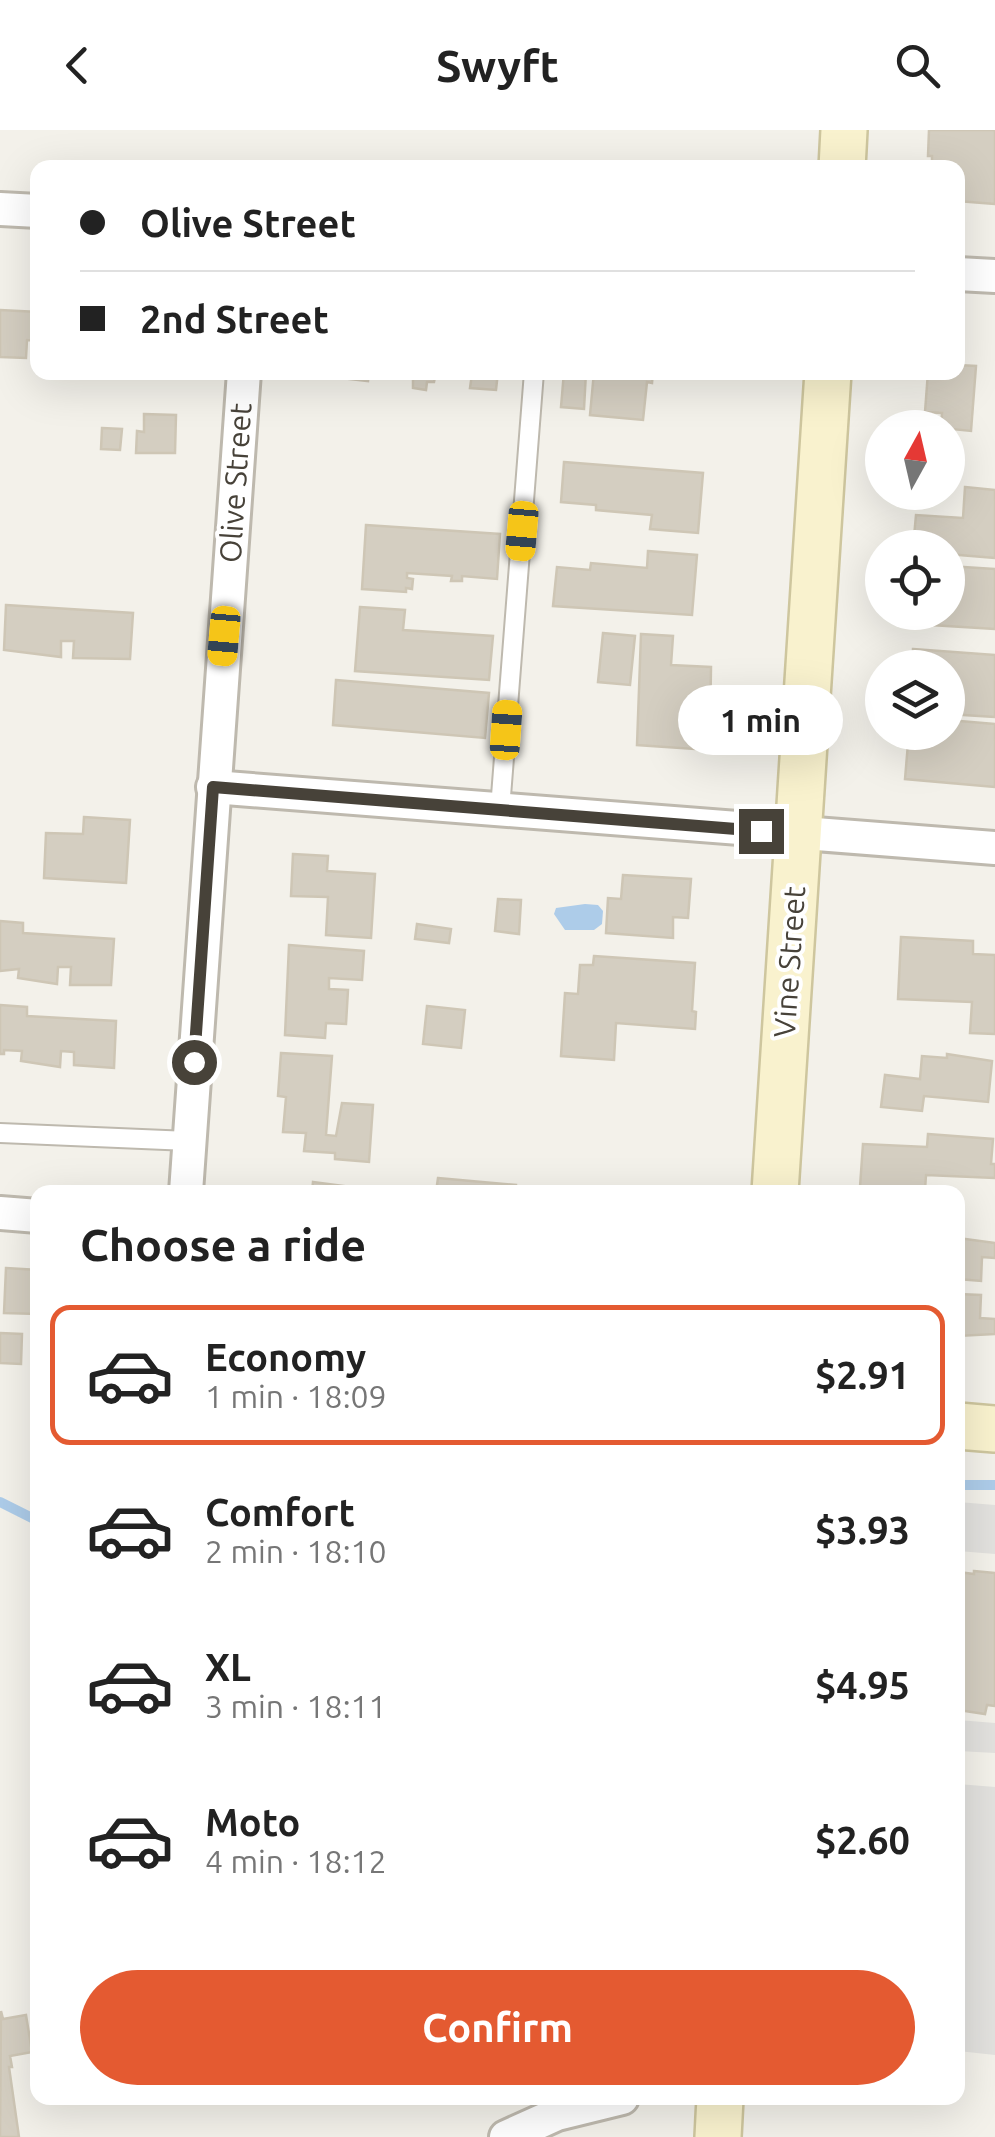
<!DOCTYPE html>
<meta charset="utf-8">
<style>
body{margin:0;font-family:Ubuntu,sans-serif;background:#f6f6f6;color:#222;height:100vh;display:flex;flex-direction:column;font-size:38px;white-space:nowrap}
*{box-sizing:border-box;margin:0}
p{font-size:32px;color:#767676}
.icon{flex:none;width:55px;height:55px;fill:none;stroke:currentColor;stroke-width:2;stroke-linecap:round;stroke-linejoin:round}
.map{position:relative;flex:1;overflow:hidden}
.side{position:absolute;left:30px;top:1055px;width:935px;height:920px;display:flex;flex-direction:column;background:#fff;border-radius:20px;box-shadow:0 10px 40px #0002}
.side>*{flex:none}
.top-card{position:absolute;left:30px;top:30px;width:935px;height:220px;border-radius:20px;box-shadow:0 10px 40px #0002;display:grid;align-content:center;height:220px;padding:0 50px;background:#fff}
.needle{width:65px;rotate:8deg}
.buttons{position:absolute;left:865px;top:280px;display:grid;gap:20px}
.buttons a{display:grid;place-items:center;width:100px;height:100px;border-radius:50%;background:#fff;box-shadow:0 10px 40px #0002;font-size:50px}
.end{position:absolute;width:45px;height:45px;margin:-22px;border:12px solid #474239;background:#fff;box-shadow:0 0 0 5px #fff}
.from{border-radius:50%}
.bubble{position:absolute;height:70px;border-radius:35px;background:#fff;box-shadow:0 10px 40px #0002;font-size:32px;font-weight:600;line-height:70px;text-align:center}
.car{position:absolute;width:30px;height:60px;margin:-30px -15px;border-radius:12px;box-shadow:0 0 8px 2px #0007;background:linear-gradient(#f5c518 24%,#345 0 40%,#f5c518 0 76%,#345 0 86%,#f5c518 0)}
.top-card b{display:flex;align-items:center;gap:35px;height:95px;font-size:38px}
.top-card b+b{border-top:2px solid #e0e0e0}
.top-card i{width:25px;height:25px;background:#222}
ul{padding:0;list-style:none}
li{display:flex;align-items:center;gap:30px;height:140px;margin:0 20px 15px;padding:0 30px;border:5px solid transparent;border-radius:20px}
li div{flex:1}
li b{display:block;font-size:38px}
li em{font-style:normal;font-weight:600}
li.current{border-color:#e45a31}
li>.icon{width:90px;height:90px;stroke-width:1.5}
h2{padding:0 50px;font-size:45px;line-height:120px}
.primary-button{display:flex;gap:20px;margin-top:auto;padding:20px 50px}
.primary-button a{flex:1;height:115px;border-radius:60px;background:#e45a31;color:#fff;font-size:40px;font-weight:600;line-height:115px;text-align:center}
header{display:flex;justify-content:space-between;align-items:center;height:130px;padding:0 50px;background:#fff;font-size:45px;font-weight:600}
.map>svg:first-child{display:block}
.parking{fill:#e2e1de}
.water{fill:#adcce9}
.lines{fill:none;stroke-linecap:round;stroke-linejoin:round}
.stream{stroke:#adcce9;stroke-width:10}
.building{fill:#d4cec1;stroke:#cec6b5;stroke-width:2.5}
.lane-casing{stroke:#beb9ae;stroke-width:22}
.street-casing{stroke:#beb9ae;stroke-width:38}
.secondary-casing{stroke:#cec69e;stroke-width:50}
.lane{stroke:#fff;stroke-width:18}
.street{stroke:#fff;stroke-width:32}
.secondary{stroke:#f9f2ce;stroke-width:45}
.route{stroke:#474239;stroke-width:12}
.labels{text-anchor:middle;stroke-width:8;stroke-linejoin:round;paint-order:stroke}
.street-label{font-size:30px;fill:#474239;stroke:#fff}
</style>
<header><svg class="icon" aria-label="back" viewBox="0 0 24 24"><path d="M15 5l-7 7 7 7"/></svg>Swyft<svg class="icon" aria-label="search" viewBox="0 0 24 24"><circle cx="10" cy="10" r="6"/><path d="M15 15l6 6"/></svg></header>
<div class="map">
<svg width="995" height="2007" viewBox="0 0 995 2007">
<rect width="100%" height="100%" fill="#f3f1ea"/>
<!-- parking -->
<g class="parking">
<path d="M958,1372L995,1375V1424L958,1421Z"/>
<path d="M958,1590L995,1593V1623L958,1621Z"/>
<path d="M958,1654L995,1657V1925L958,1921Z"/>
</g>
<!-- water -->
<path class="water" d="M585,774L598,775L603,781L602,794L594,800H565L554,784L556,778Z"/>
<g class="lines">
<!-- stream -->
<g class="stream">
<path d="M958,1355H995"/>
<path d="M0,1372L38,1391"/>
</g>
</g>
<!-- building -->
<g class="building">
<path d="M929,0H995V74L958,71V38H932V26H928Z"/>
<path d="M0,180L38,182V211L27,210L26,228L0,227Z"/>
<path d="M958,235L976,236L971,301L941,298L942,283L925,282L928,242H958Z"/>
<path d="M341,242H369L368,251L340,248Z"/>
<path d="M406,242H436L434,252H427L426,260L413,258V249L405,248Z"/>
<path d="M456,242H498L496,260L470,258L472,244Z"/>
<path d="M564,242H586L584,279L561,277Z"/>
<path d="M594,242H653L652,253L647,252L643,290L590,285Z"/>
<path d="M144,284L176,285L175,323H136L137,301L144,302Z"/>
<path d="M102,298L122,299L120,320L101,319Z"/>
<path d="M564,332L703,343L698,403L650,399L652,385L596,380V375L561,372Z"/>
<path d="M965,357L995,360V428L948,424V418H913L916,385L963,388Z"/>
<path d="M366,395L500,404L497,449L462,446V451H451L452,446L407,443V448L413,449L412,459L406,458V462L362,459Z"/>
<path d="M648,421L697,425L692,485L553,476L557,437L590,440L591,433L647,438Z"/>
<path d="M948,436L995,439V499L915,494L916,482H948Z"/>
<path d="M6,475L133,483L130,529L73,528L74,511H61V527L4,520Z"/>
<path d="M360,477L405,480L403,500L493,506L489,550L355,541Z"/>
<path d="M603,503L635,506L630,555L598,552Z"/>
<path d="M641,504L673,506L671,535L711,537L710,599L701,598V604H695L694,619L637,615Z"/>
<path d="M913,519L995,525V587L948,584V538H912Z"/>
<path d="M336,550L489,563L485,608L333,595Z"/>
<path d="M948,590L995,594V657L905,649L909,602H948Z"/>
<path d="M84,687L130,690L126,753L44,748L46,703L83,704Z"/>
<path d="M293,724L328,726L327,741L375,744L371,808L326,805L328,767L291,766Z"/>
<path d="M623,745L691,749L688,788L673,787V808L606,803L608,768L621,769Z"/>
<path d="M498,769L521,770L519,804L495,801Z"/>
<path d="M0,791L23,793V803L114,809L111,855H70L71,837H58L57,854L18,848L19,839L0,841Z"/>
<path d="M417,794L451,799L449,813L415,809Z"/>
<path d="M901,807L973,811V824L995,825V904L970,903L972,872L898,869Z"/>
<path d="M289,815L364,821L362,850L329,848V859L348,860L346,894L326,893L325,908L285,905Z"/>
<path d="M594,826L695,833L692,881L696,882L695,899L616,893L614,930L561,926L565,863L578,864L580,835H593Z"/>
<path d="M0,875L27,877V886L116,891L114,938L74,935V922L61,921L60,937L21,931L22,921L4,920V924H0Z"/>
<path d="M427,876L465,880L461,918L423,914Z"/>
<path d="M281,923L332,926L326,1005L336,1006L342,973L373,975L369,1032L335,1029V1023L304,1021L306,1003L283,1002L286,967L278,966Z"/>
<path d="M947,924L992,931L988,972L924,966L922,981L881,977L885,945L920,949L922,926L947,928Z"/>
<path d="M928,1004L993,1009L991,1034H995V1048L926,1045L925,1060L860,1057L863,1014L927,1017Z"/>
<path d="M438,1048L516,1055V1062H436Z"/>
<path d="M313,1052L344,1056L343,1062H312Z"/>
<path d="M958,1108L995,1113V1128L982,1127L981,1151L958,1149Z"/>
<path d="M6,1138L38,1140V1184L4,1183Z"/>
<path d="M958,1164L981,1165L980,1188L995,1189V1204L958,1206Z"/>
<path d="M0,1203L22,1204L21,1234L0,1233Z"/>
<path d="M974,1441L995,1443V1576L987,1575L985,1584L958,1580V1546H961L963,1518L958,1517V1442L974,1444Z"/>
<path d="M1,1881L3,1889L26,1885L32,1922L10,1926L12,1937H9L19,2007H0Z"/>
</g>
<g class="lines">
<defs>
<g id="lane">
<path d="M500,679L534,242"/>
<path d="M0,1003L189,1011"/>
</g>
<g id="street">
<path d="M0,79L38,81"/>
<path d="M958,144L995,146"/>
<path d="M213,657L995,718"/>
<path d="M186,1062L244,242"/>
<path d="M0,1083L38,1086"/>
<path d="M506,2007L557,1984L622,1968"/>
</g>
<g id="secondary">
<path d="M842,38L844,0"/>
<path d="M775,1062L828,242"/>
<path d="M958,1296L995,1299"/>
<path d="M718,2007L720,1968"/>
</g>
</defs>
<!-- lane casing -->
<use href="#lane" class="lane-casing"/>
<!-- street casing -->
<use href="#street" class="street-casing"/>
<!-- secondary casing -->
<use href="#secondary" class="secondary-casing"/>
<!-- lane -->
<use href="#lane" class="lane"/>
<!-- street -->
<use href="#street" class="street"/>
<!-- secondary -->
<use href="#secondary" class="secondary"/>
</g>
<g class="lines">
<!-- route -->
<path class="route" d="M194,932L213,657L761,701"/>
</g>
<g class="labels">
<!-- street labels -->
<g class="street-label">
<text transform="translate(236 353) rotate(-86)" y="10">Olive Street</text>
<text transform="translate(790 832) rotate(-86)" y="10">Vine Street</text>
</g>
</g>
</svg>
<div class="buttons">
<a><svg class="needle" viewBox="-14 -14 28 28"><path d="M0-13l5 13h-10z" fill="#e53935"/><path d="M0 13l5-13h-10z" fill="#767676"/></svg></a>
<a><svg class="icon" aria-label="locate" viewBox="0 0 24 24"><circle cx="12" cy="12" r="6"/><path d="M12 2v4M12 18v4M2 12h4M18 12h4"/></svg></a>
<a><svg class="icon" aria-label="layers" viewBox="0 0 24 24"><path d="M12 4l9 5-9 5-9-5zM3 14l9 5 9-5"/></svg></a>
</div>
<i class="end from" style="left:194px;top:932px"></i>
<i class="end" style="left:761px;top:701px"></i>
<div class="bubble" style="left:678px;top:555px;width:165px">1 min</div>
<i class="car" style="left:522px;top:401px;rotate:185deg"></i>
<i class="car" style="left:224px;top:506px;rotate:185deg"></i>
<i class="car" style="left:506px;top:600px;rotate:4deg"></i>
<div class="top-card">
<b><i class="from"></i>Olive Street</b>
<b><i></i>2nd Street</b>
</div>
<section class="side">
<h2>Choose a ride</h2>
<ul>
<li class="current"><svg class="icon" aria-label="car" viewBox="0 0 24 24"><path d="M5 17H2v-5l4-1 3-4h7l3 4 3 1v5h-3M9 17h6M6 11h13"/><circle cx="7" cy="17" r="2"/><circle cx="17" cy="17" r="2"/></svg><div><b>Economy</b><p>1 min · 18:09</p></div><em>$2.91</em></li>
<li><svg class="icon" aria-label="car" viewBox="0 0 24 24"><path d="M5 17H2v-5l4-1 3-4h7l3 4 3 1v5h-3M9 17h6M6 11h13"/><circle cx="7" cy="17" r="2"/><circle cx="17" cy="17" r="2"/></svg><div><b>Comfort</b><p>2 min · 18:10</p></div><em>$3.93</em></li>
<li><svg class="icon" aria-label="car" viewBox="0 0 24 24"><path d="M5 17H2v-5l4-1 3-4h7l3 4 3 1v5h-3M9 17h6M6 11h13"/><circle cx="7" cy="17" r="2"/><circle cx="17" cy="17" r="2"/></svg><div><b>XL</b><p>3 min · 18:11</p></div><em>$4.95</em></li>
<li><svg class="icon" aria-label="car" viewBox="0 0 24 24"><path d="M5 17H2v-5l4-1 3-4h7l3 4 3 1v5h-3M9 17h6M6 11h13"/><circle cx="7" cy="17" r="2"/><circle cx="17" cy="17" r="2"/></svg><div><b>Moto</b><p>4 min · 18:12</p></div><em>$2.60</em></li>
</ul>
<div class="primary-button"><a>Confirm</a></div>
</section>
</div>
